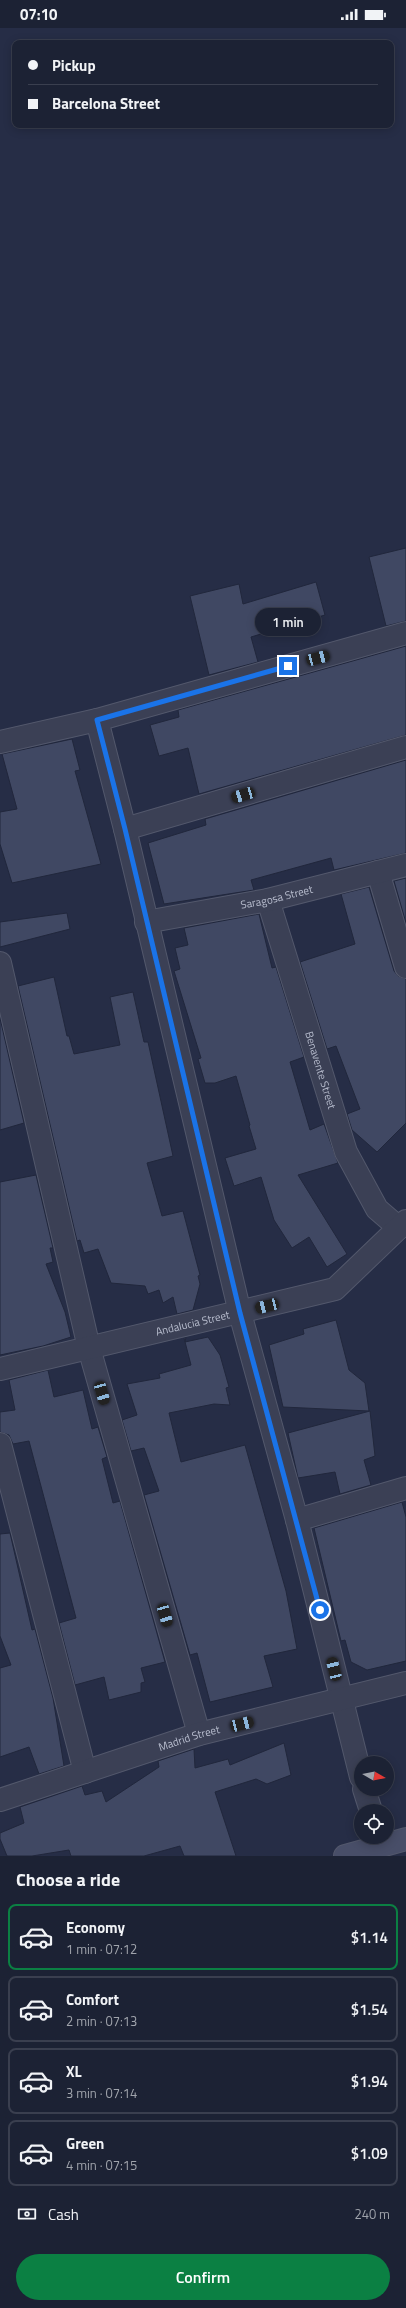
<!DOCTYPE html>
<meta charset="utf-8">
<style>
body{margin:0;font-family:"Titillium Web",sans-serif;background:#252a3c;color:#f1f3f6;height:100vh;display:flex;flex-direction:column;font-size:15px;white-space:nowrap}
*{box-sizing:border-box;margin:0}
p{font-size:13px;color:#a0a4ac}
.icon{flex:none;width:22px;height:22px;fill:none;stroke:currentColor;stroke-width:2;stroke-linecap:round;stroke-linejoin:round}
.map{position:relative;height:1828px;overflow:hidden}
.details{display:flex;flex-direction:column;background:#1c2234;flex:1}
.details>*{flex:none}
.hud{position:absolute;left:12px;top:12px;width:382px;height:88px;border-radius:8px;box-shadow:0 2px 10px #0003,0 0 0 1px #3a3f4f;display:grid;align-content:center;height:88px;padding:0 16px;background:#1c2234}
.needle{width:26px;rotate:99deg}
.tools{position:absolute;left:354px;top:1728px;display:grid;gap:8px}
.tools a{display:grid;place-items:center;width:40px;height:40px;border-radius:50%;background:#1c2234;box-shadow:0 2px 10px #0003,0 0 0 1px #3a3f4f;font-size:20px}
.end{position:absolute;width:18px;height:18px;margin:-9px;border:5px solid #1a73e8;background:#fff;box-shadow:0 0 0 2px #fff}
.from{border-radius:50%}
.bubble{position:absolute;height:28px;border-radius:14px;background:#1c2234;box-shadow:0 2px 10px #0003,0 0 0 1px #3a3f4f;font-size:13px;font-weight:600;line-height:28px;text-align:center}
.car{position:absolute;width:12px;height:24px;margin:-12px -6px;border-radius:5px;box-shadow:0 0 3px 1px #0007;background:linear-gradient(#222 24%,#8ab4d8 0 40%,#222 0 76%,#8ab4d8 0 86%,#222 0)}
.hud b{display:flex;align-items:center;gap:14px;height:38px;font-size:15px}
.hud b+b{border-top:1px solid #3a3f4f}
.hud i{width:10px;height:10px;background:#f1f3f6}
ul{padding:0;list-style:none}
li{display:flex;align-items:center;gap:12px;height:66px;margin:0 8px 6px;padding:0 8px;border:2px solid #3a3f4f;border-radius:8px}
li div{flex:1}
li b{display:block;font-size:15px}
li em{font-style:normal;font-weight:600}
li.selected{border-color:#0b8043}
li>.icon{width:36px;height:36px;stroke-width:1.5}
h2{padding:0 16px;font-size:18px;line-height:48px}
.pay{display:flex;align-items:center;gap:10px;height:44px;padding:0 16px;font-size:15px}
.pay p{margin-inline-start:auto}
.cta{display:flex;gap:8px;margin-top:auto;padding:8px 16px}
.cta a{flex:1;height:46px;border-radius:24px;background:#0b8043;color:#fff;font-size:16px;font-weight:600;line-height:46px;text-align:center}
.status{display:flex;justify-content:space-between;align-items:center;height:28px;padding:0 20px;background:#1c2234;direction:ltr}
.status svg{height:11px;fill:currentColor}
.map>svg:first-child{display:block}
.building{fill:#404863;stroke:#21273c}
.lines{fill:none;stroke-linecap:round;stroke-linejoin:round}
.street-casing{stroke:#53586c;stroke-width:24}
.secondary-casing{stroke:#53586c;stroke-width:24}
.street{stroke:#3b4055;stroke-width:22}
.secondary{stroke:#484e68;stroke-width:22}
.route{stroke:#1a73e8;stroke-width:5}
.labels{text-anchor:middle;stroke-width:3.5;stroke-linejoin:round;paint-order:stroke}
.street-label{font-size:11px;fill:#b8bdce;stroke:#1f253a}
</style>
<div class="status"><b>07:10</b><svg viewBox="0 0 49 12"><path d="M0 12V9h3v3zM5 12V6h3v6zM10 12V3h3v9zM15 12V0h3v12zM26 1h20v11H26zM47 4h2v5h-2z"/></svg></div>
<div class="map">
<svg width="406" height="1828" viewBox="0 0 406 1828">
<rect width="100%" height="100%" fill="#262d46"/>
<!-- building -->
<g class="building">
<path d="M406,520V593L386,598L369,529Z"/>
<path d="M316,554L325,587L251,609L258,634L209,647L190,568L239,556L243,576Z"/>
<path d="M406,618V707L199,766L188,720L159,728L150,697L179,689L178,682Z"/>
<path d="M72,711L80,742L75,743L101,836L12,855L0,816V784L17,781L2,726Z"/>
<path d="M406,732V825L334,842L331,830L251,852L254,862L164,876L148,815L206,797L205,791Z"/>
<path d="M406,850V895L394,853Z"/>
<path d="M369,859L394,943L398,948L406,951V1095L377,1124L352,1102L347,1086L360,1081L336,1018L327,1021L300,934L355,916L341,866Z"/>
<path d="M67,885L70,901L0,919V894Z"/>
<path d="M259,886L272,940L276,939L304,1029L290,1034L310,1102L324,1096L338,1135L298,1147L347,1226L327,1239L309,1209L292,1220L274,1192L261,1149L234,1158L225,1130L256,1121L249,1098L250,1097L236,1048L215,1055H205L198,1031L201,1030L174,943L180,941L175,920L188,917L184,900Z"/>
<path d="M54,949L67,1008H69L74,1026L120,1017L110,969L133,964L144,1014H148L173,1128L147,1135L162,1188L183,1183L200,1247L198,1248L200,1256L193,1282L177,1286L173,1269L163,1275L159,1262L148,1266L145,1258L111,1255L98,1221L84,1225L80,1212L77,1213L18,958Z"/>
<path d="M0,990L24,1095L0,1102Z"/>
<path d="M36,1147L53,1220H50L53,1234L46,1236L65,1284L71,1309L43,1318L0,1327V1154Z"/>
<path d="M336,1292L349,1342L365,1355L369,1383L283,1379L269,1317L304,1306L303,1301Z"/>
<path d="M186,1309L185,1314L208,1309L220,1327L229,1359L226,1360L230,1377L214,1376L169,1385L181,1434L245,1417L286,1563L297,1621L264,1628L273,1659L210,1674L197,1625L190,1627L144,1467L159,1463L144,1420L131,1423L122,1392L137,1387L127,1356L160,1350L159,1346L191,1337L184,1310Z"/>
<path d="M48,1342L54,1369L83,1362L92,1401L98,1399L107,1429L102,1431L113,1475L120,1473L165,1634L141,1640L145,1654L141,1655V1664L109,1672L104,1649L75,1657L59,1595L76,1590L29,1413L13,1416L9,1407L0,1404V1384L15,1382L9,1352Z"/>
<path d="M370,1383L375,1428L364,1432L371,1457L340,1466L335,1444L298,1450L288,1405Z"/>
<path d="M402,1474L406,1489V1633L367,1642L351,1634L345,1612L341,1613L314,1500Z"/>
<path d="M10,1505L32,1602L35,1601L53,1670L64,1738L39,1746L29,1719L0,1729V1640L11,1637L0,1608V1506Z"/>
<path d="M284,1715L291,1747L267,1756L256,1751L215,1764L236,1828H184L180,1818L144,1828H71L69,1822L32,1828H7L0,1811V1805L24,1795L20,1779L82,1758L85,1767L102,1763L106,1774L159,1739L158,1733L194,1721L195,1740L228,1731L230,1737Z"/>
</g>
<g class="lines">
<defs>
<g id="street">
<path d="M97,692L125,801L240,1285L297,1492L361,1749"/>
<path d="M0,714L97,692L406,605"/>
<path d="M125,801L406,719"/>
<path d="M378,844L406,939"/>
<path id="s1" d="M268,872L346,1124L377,1181L399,1200"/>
<path id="s2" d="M146,894L268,872L406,837"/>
<path d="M0,935L89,1320L199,1706"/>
<path id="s3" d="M0,1341L335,1261L406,1193"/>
<path d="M0,1416L85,1744"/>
<path d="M297,1492L406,1460"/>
<path d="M364,1761L371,1783"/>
<path id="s4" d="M0,1772L199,1706L406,1655"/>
</g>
<path id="secondary" d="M345,1828L406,1811"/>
</defs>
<!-- street casing -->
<use href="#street" class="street-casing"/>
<!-- secondary casing -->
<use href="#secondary" class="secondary-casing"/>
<!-- street -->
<use href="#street" class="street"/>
<!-- secondary -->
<use href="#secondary" class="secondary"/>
</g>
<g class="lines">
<!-- route -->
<path class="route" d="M288,638L97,692L125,801L240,1285L320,1582"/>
</g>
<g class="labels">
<!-- street labels -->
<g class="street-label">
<text dy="4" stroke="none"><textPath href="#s2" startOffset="133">Saragosa Street</textPath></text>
<text dy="4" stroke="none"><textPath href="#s1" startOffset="178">Benavente Street</textPath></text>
<text dy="4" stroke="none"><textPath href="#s3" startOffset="198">Andalucia Street</textPath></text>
<text dy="4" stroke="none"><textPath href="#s4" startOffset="199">Madrid Street</textPath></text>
</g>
</g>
</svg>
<div class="tools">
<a><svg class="needle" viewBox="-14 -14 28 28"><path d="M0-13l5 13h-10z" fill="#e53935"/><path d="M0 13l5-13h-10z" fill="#a0a4ac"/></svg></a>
<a><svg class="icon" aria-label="locate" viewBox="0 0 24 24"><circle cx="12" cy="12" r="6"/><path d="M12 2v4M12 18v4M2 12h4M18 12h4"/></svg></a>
</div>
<i class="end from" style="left:320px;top:1582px"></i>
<i class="end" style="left:288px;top:638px"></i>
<div class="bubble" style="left:255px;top:580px;width:66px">1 min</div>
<i class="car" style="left:318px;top:630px;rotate:75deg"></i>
<i class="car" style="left:243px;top:767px;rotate:254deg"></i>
<i class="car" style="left:267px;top:1278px;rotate:256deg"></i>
<i class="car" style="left:102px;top:1365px;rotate:164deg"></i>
<i class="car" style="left:165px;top:1587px;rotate:164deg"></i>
<i class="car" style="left:334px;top:1641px;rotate:346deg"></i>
<i class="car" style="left:242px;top:1696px;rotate:76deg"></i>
<div class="hud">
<b><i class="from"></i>Pickup</b>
<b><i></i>Barcelona Street</b>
</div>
</div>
<section class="details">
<h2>Choose a ride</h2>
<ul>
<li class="selected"><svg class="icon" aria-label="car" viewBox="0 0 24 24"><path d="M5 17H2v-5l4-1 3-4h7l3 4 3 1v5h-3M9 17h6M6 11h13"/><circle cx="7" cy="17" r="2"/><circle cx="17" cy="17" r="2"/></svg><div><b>Economy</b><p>1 min · 07:12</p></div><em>$1.14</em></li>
<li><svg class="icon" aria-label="car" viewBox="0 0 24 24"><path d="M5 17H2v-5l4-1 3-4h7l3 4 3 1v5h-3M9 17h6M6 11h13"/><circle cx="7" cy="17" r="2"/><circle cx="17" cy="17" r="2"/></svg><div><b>Comfort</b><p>2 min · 07:13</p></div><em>$1.54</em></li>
<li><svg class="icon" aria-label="car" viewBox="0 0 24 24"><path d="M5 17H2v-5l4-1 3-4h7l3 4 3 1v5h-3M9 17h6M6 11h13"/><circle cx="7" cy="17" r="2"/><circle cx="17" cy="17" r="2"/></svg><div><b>XL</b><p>3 min · 07:14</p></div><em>$1.94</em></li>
<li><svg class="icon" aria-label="car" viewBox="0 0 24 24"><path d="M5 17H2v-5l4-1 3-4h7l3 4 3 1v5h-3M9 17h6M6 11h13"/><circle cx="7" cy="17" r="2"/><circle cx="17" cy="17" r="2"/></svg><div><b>Green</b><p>4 min · 07:15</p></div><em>$1.09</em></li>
</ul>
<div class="pay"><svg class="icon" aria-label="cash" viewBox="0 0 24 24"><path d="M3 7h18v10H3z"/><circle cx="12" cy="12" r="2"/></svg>Cash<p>240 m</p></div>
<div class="cta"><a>Confirm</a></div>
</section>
